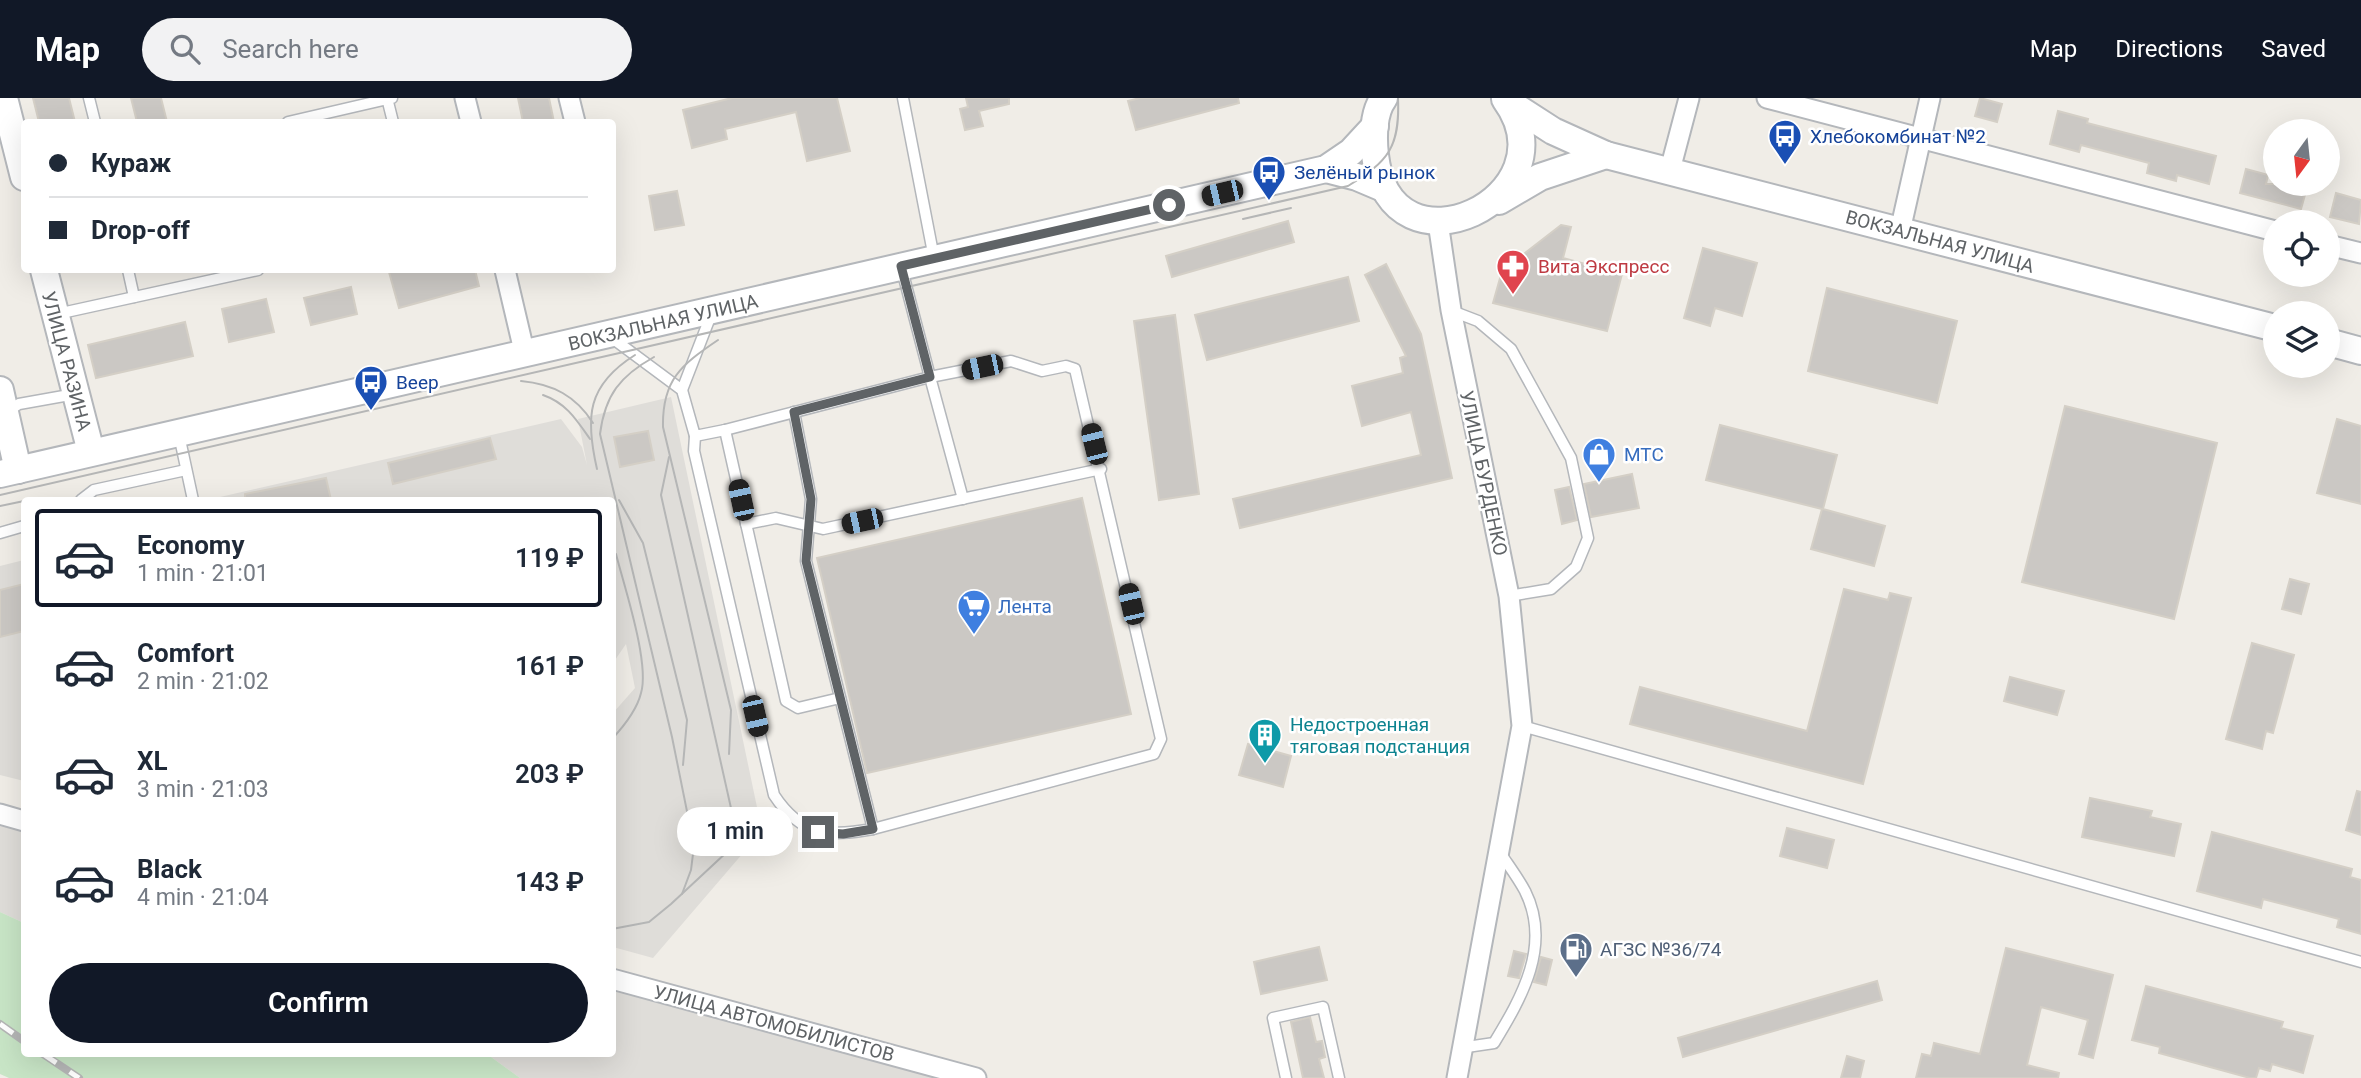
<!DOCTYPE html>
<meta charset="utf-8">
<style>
body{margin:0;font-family:Roboto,sans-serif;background:#f2f2f3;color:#1f2937;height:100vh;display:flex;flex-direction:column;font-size:26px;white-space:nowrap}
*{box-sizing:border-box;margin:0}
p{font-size:23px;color:#747a83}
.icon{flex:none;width:38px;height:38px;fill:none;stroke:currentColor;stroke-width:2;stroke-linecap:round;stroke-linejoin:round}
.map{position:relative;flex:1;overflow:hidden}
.sheet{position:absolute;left:21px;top:399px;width:595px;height:560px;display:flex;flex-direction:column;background:#fff;border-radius:7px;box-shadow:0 7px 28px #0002}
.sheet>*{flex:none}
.guide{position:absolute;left:21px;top:21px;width:595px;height:154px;border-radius:7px;box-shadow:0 7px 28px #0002;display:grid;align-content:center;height:154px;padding:0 28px;background:#fff}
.needle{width:46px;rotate:195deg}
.buttons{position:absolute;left:2263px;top:21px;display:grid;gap:14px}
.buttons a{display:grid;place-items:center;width:77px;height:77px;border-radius:50%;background:#fff;box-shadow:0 7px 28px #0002;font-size:35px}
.end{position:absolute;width:32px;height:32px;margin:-16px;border:9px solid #5f6366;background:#fff;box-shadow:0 0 0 4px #fff}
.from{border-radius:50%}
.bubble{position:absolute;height:49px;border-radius:24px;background:#fff;box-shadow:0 7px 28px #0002;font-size:23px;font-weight:600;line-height:49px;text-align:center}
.car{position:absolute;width:21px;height:42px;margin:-21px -10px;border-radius:9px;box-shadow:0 0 5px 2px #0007;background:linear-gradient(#222 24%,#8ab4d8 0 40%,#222 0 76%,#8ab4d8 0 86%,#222 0)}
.guide b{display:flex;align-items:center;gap:24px;height:66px;font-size:26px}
.guide b+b{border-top:2px solid #e0e1e3}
.guide i{width:18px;height:18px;background:#1f2937}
ul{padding:12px 0 0;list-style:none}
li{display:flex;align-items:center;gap:21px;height:98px;margin:0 14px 10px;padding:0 14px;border:4px solid transparent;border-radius:7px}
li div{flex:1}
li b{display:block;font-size:26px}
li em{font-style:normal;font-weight:600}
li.selected{border-color:#111827}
li>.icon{width:63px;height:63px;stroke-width:1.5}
.button{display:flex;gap:14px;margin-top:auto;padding:14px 28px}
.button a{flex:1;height:80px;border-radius:42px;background:#111827;color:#fff;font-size:28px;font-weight:600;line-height:80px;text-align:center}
header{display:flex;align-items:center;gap:42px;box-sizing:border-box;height:98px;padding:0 35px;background:#111827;color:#fff}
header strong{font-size:33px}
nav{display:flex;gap:38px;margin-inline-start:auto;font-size:24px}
.search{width:490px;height:63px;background:#f2f2f3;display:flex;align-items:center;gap:18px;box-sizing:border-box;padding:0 24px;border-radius:38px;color:#747a83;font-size:26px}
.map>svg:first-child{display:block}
.industrial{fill:#dfddd9}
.green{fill:#c8e5c6}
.building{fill:#cbc8c4;stroke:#d4cfc6;stroke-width:2}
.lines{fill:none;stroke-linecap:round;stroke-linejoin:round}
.lane-casing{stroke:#b4b7bb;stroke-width:13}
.street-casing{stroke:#b4b7bb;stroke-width:23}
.secondary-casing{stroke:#b4b7bb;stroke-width:30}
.lane{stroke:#fff;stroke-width:10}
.street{stroke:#fff;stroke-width:19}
.secondary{stroke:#fff;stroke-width:26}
.tram{stroke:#b5b6b6;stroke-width:2}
.rail-casing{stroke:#b5b6b6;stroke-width:8}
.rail{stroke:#fff;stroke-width:5;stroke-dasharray:16;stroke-linecap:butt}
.route{stroke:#5f6366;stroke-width:9}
.labels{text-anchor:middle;stroke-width:5;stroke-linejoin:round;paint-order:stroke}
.transit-label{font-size:19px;fill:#164399;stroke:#fff;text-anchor:start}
.street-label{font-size:19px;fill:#5f6366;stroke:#fff}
.health-label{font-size:19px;fill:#be3a42;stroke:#fff;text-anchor:start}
.shop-label{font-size:19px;fill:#366cbe;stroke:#fff;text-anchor:start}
.culture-label{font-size:19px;fill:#0d838f;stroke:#fff;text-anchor:start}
.service-label{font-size:19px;fill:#4e5e75;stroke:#fff;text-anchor:start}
</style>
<header>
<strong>Map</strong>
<div class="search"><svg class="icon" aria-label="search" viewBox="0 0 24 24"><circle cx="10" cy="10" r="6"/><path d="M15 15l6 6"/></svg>Search here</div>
<nav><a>Map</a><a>Directions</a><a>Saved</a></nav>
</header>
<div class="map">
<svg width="2361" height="980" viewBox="0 0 2361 980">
<rect width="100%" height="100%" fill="#f0ede7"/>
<!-- industrial -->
<g class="industrial">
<path d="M671,299L762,733L653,860L613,849V615L635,590L626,546L613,565L612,402H207L561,321L582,349L587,367L578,321Z"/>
<path d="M24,462V683L0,677V468Z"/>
<path d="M0,726L24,732V825L0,814Z"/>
<path d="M613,891L939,980H520L487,956H612Z"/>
</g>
<!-- green -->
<path class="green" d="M0,814L24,825V956H487L520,980H9L0,976Z"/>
<!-- building -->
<g class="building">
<path d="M33,0H69L75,24H39Z"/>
<path d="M131,0H161L167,24H137Z"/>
<path d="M518,0H549L554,24H523Z"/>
<path d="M732,0H837L850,53L807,63L796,14L725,31L727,41L692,50L683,12Z"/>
<path d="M966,0H1009V6L979,13L983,28L965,32L960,11L968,9Z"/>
<path d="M1140,0H1238L1239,5L1136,32L1128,3Z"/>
<path d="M1980,0L2002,6L1997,24L1975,18Z"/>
<path d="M2058,13L2088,21L2087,25L2216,58L2209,86L2177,77L2176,83L2147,75L2149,65L2081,47L2079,54L2050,46Z"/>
<path d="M2246,71L2268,77L2266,86H2308L2301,111L2240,95Z"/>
<path d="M677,93L684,127L655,132L649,98Z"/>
<path d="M2336,95L2361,102L2359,126L2330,119Z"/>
<path d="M1288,123L1294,144L1172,179L1166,158Z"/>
<path d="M1561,127L1571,129L1563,160L1622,176L1607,233L1493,205L1502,173Z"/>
<path d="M1703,150L1757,165L1742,218L1715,210L1710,228L1684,220Z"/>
<path d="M1386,166L1421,236L1452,380L1240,430L1233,401L1421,357L1411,314L1362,328L1352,288L1403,275L1400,260L1406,258L1365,177Z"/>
<path d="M398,172H475L479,188L399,210L389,174Z"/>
<path d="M1348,179L1359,223L1207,262L1195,217Z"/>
<path d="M351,189L357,216L311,227L304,200Z"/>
<path d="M1827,190L1957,223L1937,305L1808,273Z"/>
<path d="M266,201L274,234L229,244L222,211Z"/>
<path d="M1175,217L1199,396L1159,402L1134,223Z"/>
<path d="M185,224L193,258L96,280L88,247Z"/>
<path d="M2065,308L2217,345L2174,521L2022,484Z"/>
<path d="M2337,321L2361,328V406L2317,395Z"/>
<path d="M1720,327L1837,357L1823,411L1885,428L1874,468L1811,451L1822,411L1706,382Z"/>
<path d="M648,333L654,362L620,369L614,339Z"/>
<path d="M490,340L496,361L393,386L388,365Z"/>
<path d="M1632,376L1639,410L1591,419L1584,386Z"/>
<path d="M326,380L331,402H245V396Z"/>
<path d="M1569,389L1577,422L1562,426L1555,392Z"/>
<path d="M1082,400L1131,616L867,675L817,460Z"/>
<path d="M2290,481L2309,486L2301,516L2282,511Z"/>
<path d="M24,486V533L0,539V492Z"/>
<path d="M1844,491L1888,502L1890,495L1911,500L1863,686L1630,626L1640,589L1807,633Z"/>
<path d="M2252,545L2294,557L2273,635L2266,633L2262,651L2226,641Z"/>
<path d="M2010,579L2064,593L2057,617L2004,603Z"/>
<path d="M1248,646L1291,658L1283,689L1239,677Z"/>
<path d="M2357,693L2361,694V737L2346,732Z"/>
<path d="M2090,700L2152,713L2150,719L2181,726L2174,758L2082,739Z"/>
<path d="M1787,730L1834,742L1827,770L1780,758Z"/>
<path d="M2212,734L2352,771L2350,779L2361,782V836L2337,829L2339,821L2263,801L2261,810L2197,793Z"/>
<path d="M1319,849L1327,882L1261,896L1254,864Z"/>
<path d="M2006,850L2113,877L2093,960L2079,956L2088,922L2041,909L2027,967L2059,975L2058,980H1916L1922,956L1931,958L1934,945L1980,956Z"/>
<path d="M1514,853L1526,856L1519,880L1508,878Z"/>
<path d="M1541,859L1552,862L1546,887L1534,884Z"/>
<path d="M1877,883L1882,902L1683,959L1678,940Z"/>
<path d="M2146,888L2283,924L2281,930L2313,938L2303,975L2272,966L2270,973L2259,970L2256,980H2250L2159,955L2160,949L2132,942Z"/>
<path d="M1310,919L1316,944L1322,943L1325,959L1319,961L1324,980H1303L1291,924Z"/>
<path d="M1847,958L1864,963L1860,980H1841Z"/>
</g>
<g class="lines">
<defs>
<g id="lane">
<path d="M89,0L95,24"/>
<path d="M387,0L393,24"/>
<path d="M903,0L934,160"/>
<path d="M288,24L392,0"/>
<path d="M128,172L134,199"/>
<path d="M1452,213L1478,223L1511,251L1571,360L1588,440L1576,469L1551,491L1509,498"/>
<path d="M57,216L258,172"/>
<path d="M612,240L682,292L695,338L725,332L930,279L902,172"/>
<path d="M682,292L711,217"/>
<path d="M6,314L19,306L75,296"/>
<path d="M794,314L811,401L806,463L873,731"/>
<path d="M725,332L786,603L798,610L840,600"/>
<path d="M179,337L193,402"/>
<path d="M695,338L694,353L774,697C801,738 828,739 873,731L1154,656L1161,641L1075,271L1066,268L1042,273L1011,263L930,279L963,401"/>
<path d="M81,402L94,392L186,372"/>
<path d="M746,426L776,420L823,431L1101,371"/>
<path d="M0,435L24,428"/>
<path d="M1522,628L2361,864"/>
<path d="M1460,950L1494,945C1522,899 1552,847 1525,793C1518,780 1509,768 1501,756"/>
<path d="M1286,980L1273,920L1323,909L1339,980"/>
</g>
<g id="street">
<path d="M465,0L471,24"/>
<path d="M569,0L575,24"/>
<path d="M1767,0L2275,133"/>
<path d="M1670,72L1689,0"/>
<path d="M1438,124L1451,212L1509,498L1522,628L1457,980"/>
<path d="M1900,133L1930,0"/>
<path d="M2328,147L2361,155"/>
<path d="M505,172L525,257"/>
<path d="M0,716L24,723"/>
<path d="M612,881L976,980"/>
</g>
<g id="secondary">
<path d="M4,0L24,79"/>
<path d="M1384,0C1373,14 1373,40 1375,57C1390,188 1577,99 1505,1"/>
<path d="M1508,4L1553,33L1606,57L2275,230"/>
<path d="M1326,71L1357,79L1383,90"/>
<path d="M1499,103L1540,79L1606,57"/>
<path d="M44,172L91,354"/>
<path d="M2328,244L2361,253"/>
<path d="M0,292L18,372"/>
<path d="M0,376L1326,71L1351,54L1375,28"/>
</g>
</defs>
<!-- lane casing -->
<use href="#lane" class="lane-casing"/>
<!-- street casing -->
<use href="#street" class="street-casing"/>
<!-- secondary casing -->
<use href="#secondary" class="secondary-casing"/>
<!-- lane -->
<use href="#lane" class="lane"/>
<!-- street -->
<use href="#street" class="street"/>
<!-- secondary -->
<use href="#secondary" class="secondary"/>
<!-- tram -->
<g class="tram">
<path d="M1243,121L1291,110"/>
<path d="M718,242C681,267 662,282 663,329L731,612L729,656"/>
<path d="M654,259C620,278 605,297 600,336L672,639L694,748L691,772L682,796"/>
<path d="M521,283C553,286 576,298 593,325"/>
<path d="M543,297C566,305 576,321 590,341"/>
<path d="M597,371C585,319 587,287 635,257"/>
<path d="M0,397L1348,88C1389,63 1400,49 1398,0"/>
<path d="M619,402L643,445L687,622L683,667"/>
<path d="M0,408L24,403"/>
<path d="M612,641C624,628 637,612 641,595C650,565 624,488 616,456"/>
<path d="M612,831L649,824L671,806L728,753L735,728L661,397L669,359"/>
</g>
<defs>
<g id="rail">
<path d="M0,926L24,943"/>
<path d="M43,956L79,980"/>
</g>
</defs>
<!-- rail casing -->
<use href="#rail" class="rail-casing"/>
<!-- rail -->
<use href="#rail" class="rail"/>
</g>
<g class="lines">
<!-- route -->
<path class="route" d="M818,734L843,736L873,731L806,463L811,401L794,314L930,279L901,168L1169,107"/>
</g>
<!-- icons -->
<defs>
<symbol id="bus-pin" viewBox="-11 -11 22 30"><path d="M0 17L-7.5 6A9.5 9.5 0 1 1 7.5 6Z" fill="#1a4fb4" stroke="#fff"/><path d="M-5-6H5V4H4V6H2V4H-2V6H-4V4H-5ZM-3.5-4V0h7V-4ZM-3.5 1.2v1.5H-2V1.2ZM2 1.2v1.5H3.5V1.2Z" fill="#fff"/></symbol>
<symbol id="pharmacy-pin" viewBox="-11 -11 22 30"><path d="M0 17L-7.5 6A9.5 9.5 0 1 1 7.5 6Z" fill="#e0444e" stroke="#fff"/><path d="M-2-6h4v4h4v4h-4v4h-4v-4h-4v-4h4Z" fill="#fff"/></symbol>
<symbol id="shop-pin" viewBox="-11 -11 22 30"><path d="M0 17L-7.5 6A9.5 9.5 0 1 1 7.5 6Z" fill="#3f7fe0" stroke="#fff"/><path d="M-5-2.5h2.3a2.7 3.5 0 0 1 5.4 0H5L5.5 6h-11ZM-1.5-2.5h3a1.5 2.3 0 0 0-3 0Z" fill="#fff"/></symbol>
<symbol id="supermarket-pin" viewBox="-11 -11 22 30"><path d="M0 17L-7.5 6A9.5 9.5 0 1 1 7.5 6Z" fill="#3f7fe0" stroke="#fff"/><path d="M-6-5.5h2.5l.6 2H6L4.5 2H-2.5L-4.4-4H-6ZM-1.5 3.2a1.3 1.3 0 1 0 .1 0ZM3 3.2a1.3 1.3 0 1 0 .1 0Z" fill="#fff"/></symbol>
<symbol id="building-pin" viewBox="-11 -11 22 30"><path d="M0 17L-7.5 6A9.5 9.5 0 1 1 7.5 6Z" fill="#0f9aa8" stroke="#fff"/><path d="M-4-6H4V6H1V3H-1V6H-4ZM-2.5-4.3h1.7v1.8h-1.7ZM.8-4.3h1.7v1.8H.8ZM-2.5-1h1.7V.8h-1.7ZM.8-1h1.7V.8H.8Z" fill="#fff"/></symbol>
<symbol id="fuel-pin" viewBox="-11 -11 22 30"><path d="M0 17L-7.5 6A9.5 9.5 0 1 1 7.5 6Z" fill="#5c6f8a" stroke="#fff"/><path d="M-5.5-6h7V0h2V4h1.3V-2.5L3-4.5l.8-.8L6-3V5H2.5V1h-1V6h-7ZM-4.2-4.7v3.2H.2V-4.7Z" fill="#fff"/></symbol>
</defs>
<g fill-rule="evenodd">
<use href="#bus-pin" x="1766" y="19" width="38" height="52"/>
<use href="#bus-pin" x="1250" y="55" width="38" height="52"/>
<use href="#pharmacy-pin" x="1494" y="149" width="38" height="52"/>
<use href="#bus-pin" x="352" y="265" width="38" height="52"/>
<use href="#shop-pin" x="1580" y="337" width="38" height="52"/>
<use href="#supermarket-pin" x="955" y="489" width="38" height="52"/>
<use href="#building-pin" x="1246" y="618" width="38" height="52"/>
<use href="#fuel-pin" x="1557" y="832" width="38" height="52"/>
</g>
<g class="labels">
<!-- transit labels -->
<g class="transit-label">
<text x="1810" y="45">Хлебокомбинат №2</text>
<text x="1294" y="81">Зелёный рынок</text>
<text x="396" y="291">Веер</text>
</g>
<!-- street labels -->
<g class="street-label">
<text transform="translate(1940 143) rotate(15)" y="7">ВОКЗАЛЬНАЯ УЛИЦА</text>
<text transform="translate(663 224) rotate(-13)" y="7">ВОКЗАЛЬНАЯ УЛИЦА</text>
<text transform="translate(67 263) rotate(75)" y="7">УЛИЦА РАЗИНА</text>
<text transform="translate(1484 375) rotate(78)" y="7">УЛИЦА БУРДЕНКО</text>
<text transform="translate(774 925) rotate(15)" y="7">УЛИЦА АВТОМОБИЛИСТОВ</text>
</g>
<!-- health labels -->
<g class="health-label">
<text x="1538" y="175">Вита Экспресс</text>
</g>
<!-- shop labels -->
<g class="shop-label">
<text x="1624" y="363">МТС</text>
<text x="998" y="515">Лента</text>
</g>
<!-- culture labels -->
<g class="culture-label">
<text x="1290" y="633">Недостроенная<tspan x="1290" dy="22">тяговая подстанция</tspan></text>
</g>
<!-- service labels -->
<g class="service-label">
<text x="1600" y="858">АГЗС №36/74</text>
</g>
</g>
</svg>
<div class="buttons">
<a><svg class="needle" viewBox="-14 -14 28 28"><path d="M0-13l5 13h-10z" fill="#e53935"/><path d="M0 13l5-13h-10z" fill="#747a83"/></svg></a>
<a><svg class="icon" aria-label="locate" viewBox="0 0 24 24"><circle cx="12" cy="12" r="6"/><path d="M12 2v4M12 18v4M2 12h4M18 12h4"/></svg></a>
<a><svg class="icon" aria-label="layers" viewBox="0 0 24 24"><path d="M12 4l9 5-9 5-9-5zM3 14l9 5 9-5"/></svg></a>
</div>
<i class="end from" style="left:1169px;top:107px"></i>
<i class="end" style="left:818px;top:734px"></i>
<div class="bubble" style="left:677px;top:709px;width:116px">1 min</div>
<i class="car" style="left:1222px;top:95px;rotate:257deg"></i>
<i class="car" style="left:982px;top:269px;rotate:258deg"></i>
<i class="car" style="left:1094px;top:346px;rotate:346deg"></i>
<i class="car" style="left:741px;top:402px;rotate:348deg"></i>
<i class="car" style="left:862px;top:423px;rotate:258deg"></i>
<i class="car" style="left:1131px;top:506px;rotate:347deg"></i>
<i class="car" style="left:755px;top:618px;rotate:167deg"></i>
<div class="guide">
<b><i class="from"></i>Кураж</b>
<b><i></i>Drop-off</b>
</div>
<section class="sheet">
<ul>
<li class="selected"><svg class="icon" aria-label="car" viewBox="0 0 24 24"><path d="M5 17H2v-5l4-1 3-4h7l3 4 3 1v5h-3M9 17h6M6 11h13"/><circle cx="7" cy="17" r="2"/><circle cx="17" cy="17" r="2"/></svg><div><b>Economy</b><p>1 min · 21:01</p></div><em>119 ₽</em></li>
<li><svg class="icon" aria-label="car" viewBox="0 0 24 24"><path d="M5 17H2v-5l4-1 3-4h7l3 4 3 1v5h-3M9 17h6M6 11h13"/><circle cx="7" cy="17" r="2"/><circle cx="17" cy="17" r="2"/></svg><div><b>Comfort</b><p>2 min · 21:02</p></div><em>161 ₽</em></li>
<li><svg class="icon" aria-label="car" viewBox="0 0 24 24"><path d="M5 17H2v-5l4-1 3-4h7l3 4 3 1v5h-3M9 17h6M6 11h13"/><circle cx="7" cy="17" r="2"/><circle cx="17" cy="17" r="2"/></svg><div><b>XL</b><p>3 min · 21:03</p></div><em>203 ₽</em></li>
<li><svg class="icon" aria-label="car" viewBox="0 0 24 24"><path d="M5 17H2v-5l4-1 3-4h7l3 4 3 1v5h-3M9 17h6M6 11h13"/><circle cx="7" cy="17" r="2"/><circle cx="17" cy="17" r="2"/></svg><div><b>Black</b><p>4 min · 21:04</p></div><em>143 ₽</em></li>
</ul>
<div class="button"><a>Confirm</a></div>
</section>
</div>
